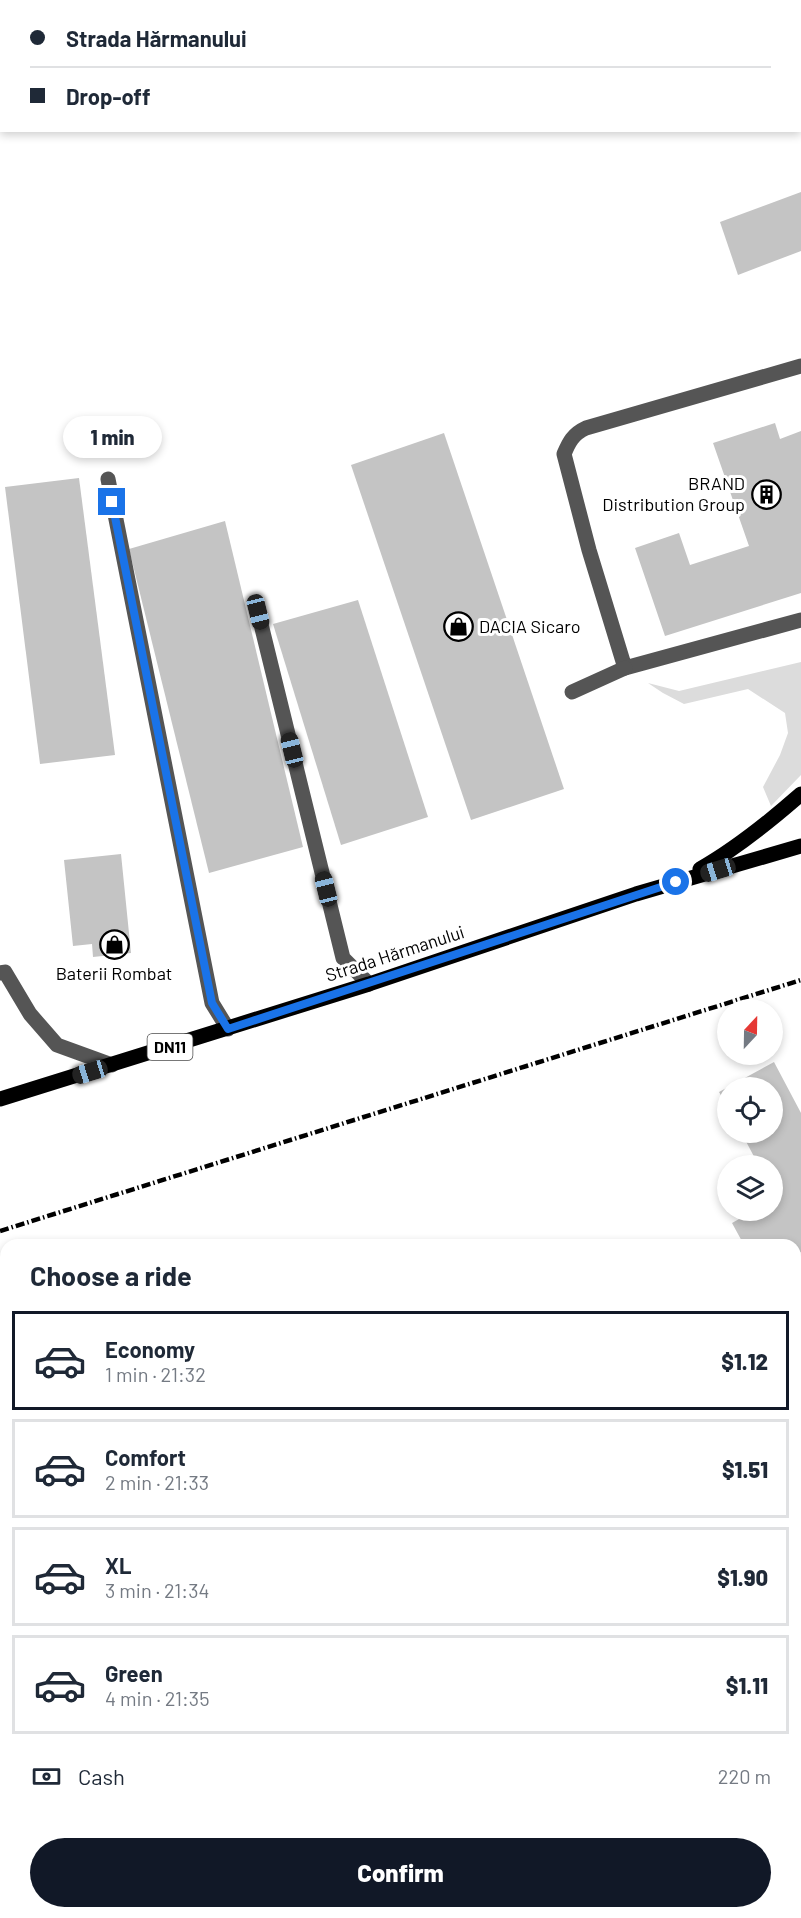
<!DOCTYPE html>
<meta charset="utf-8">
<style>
body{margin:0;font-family:Barlow,sans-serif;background:#f6f6f7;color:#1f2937;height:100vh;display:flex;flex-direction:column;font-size:22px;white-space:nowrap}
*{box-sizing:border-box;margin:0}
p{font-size:20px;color:#747a83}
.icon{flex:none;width:33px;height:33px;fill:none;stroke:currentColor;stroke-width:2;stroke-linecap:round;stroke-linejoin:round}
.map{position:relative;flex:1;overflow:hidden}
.panel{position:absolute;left:0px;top:1239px;width:801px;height:680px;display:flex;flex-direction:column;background:#fff;border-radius:18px 18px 0 0;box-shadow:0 3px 9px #0003}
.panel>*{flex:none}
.top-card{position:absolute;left:0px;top:0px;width:801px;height:132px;box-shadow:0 3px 9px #0003;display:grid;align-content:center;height:132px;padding:0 30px;background:#fff}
.needle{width:39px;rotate:22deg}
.tools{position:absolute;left:717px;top:999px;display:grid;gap:12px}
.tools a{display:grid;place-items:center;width:66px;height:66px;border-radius:50%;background:#fff;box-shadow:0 3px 9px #0003;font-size:30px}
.end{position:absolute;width:27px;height:27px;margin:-14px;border:8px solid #1a73e8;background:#fff;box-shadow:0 0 0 3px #fff}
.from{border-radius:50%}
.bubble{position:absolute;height:42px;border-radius:21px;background:#fff;box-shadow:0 3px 9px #0003;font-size:20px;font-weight:800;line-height:42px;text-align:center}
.car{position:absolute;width:18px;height:36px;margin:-18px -9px;border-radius:8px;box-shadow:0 0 4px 2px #0007;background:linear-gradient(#222 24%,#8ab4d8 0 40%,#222 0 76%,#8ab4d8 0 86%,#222 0)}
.top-card b{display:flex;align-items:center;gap:21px;height:57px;font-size:22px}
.top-card b+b{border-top:2px solid #e0e1e3}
.top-card i{width:15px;height:15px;background:#1f2937}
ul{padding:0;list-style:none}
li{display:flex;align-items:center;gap:18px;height:99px;margin:0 12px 9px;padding:0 18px;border:3px solid #e0e1e3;border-radius:0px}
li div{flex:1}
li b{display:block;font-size:22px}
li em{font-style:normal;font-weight:800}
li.current{border-color:#111827}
li>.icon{width:54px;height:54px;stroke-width:1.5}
h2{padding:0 30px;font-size:27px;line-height:72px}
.pay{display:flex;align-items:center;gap:15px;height:66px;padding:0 30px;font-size:22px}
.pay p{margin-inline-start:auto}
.action{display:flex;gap:12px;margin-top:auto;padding:12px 30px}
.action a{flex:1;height:69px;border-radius:36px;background:#111827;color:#fff;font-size:24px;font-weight:800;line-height:69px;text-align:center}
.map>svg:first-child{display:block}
.green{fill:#dcdcdc}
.building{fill:#c4c4c4}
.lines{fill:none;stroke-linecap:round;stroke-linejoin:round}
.minor{stroke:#555;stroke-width:15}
.major{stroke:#000;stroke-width:15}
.rail{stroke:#000;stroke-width:4.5;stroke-dasharray:9 3 1.5 3;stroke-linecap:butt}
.route{stroke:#1a73e8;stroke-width:8}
.labels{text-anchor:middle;stroke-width:6;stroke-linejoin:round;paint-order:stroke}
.shield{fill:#fff;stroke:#4c4c4c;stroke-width:1.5}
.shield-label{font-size:16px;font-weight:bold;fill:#000}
.poi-label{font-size:18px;fill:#000;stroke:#fff;text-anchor:end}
.street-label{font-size:18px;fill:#000;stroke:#fff}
</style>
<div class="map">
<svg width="801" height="1918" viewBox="0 0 801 1918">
<rect width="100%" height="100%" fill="#fff"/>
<!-- green -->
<path class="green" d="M801,662V775L771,806L763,787L780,755L788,733L785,713L748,689L684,704L663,693L648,683L679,691Z"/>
<!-- building -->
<g class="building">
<path d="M801,192V251L738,275L720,222Z"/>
<path d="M775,423L780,439L801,431V593L665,636L635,548L679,533L690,565L749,546L713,443Z"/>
<path d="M444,433L564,789L471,820L351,465Z"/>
<path d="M79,478L115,755L40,764L5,487Z"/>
<path d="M225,521L303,847L209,873L129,549Z"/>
<path d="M358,600L428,817L341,845L273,624Z"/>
<path d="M121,854L131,953L93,957L92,944L73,946L64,860Z"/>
<path d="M774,1062L801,1113V1252L795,1255V1245H744L732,1223L755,1210H772V1201L777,1198L772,1190V1166H759L741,1132H772V1088H728V1107L719,1092Z"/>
<path d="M6,1338V1432L0,1434V1340Z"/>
<path d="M6,1653V1715L0,1717V1655Z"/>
<path d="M6,1821V1872L4,1873L0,1861V1822Z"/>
<path d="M71,1912H125L127,1918H55Z"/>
<path d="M137,1912H197L198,1918H139Z"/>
<path d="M470,1912H660L652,1918H462Z"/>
</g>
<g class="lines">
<!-- minor -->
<g class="minor">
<path d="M801,366L586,428C573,434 569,442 564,454L589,550L625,668L801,620"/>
<path d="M108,479L212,1003L228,1029"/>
<path d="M258,612L343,958L369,984"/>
<path d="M572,692L625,668"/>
<path d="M0,973L5,972L30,1014L57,1045L112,1065"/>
<path d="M0,1458L6,1456"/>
<path d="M795,1762L801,1769"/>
</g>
<!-- major -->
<g class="major">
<path d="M700,869C737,848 769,822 801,794"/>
<path d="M0,1099L369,984L636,894L801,846"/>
<path d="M795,1617L801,1612"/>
<path d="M414,1918L423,1912"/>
</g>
<!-- rail -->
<path class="rail" d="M0,1231L801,980"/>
</g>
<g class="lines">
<!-- route -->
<path class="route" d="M112,502L212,1003L228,1029L676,882"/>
</g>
<!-- icons -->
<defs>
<symbol id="building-ring" viewBox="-11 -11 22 22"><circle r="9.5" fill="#fff" stroke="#000" stroke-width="1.5"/><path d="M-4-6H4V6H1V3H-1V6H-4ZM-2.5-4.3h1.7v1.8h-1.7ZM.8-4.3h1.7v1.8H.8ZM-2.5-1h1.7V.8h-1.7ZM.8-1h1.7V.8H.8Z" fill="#000"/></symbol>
<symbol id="shop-ring" viewBox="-11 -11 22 22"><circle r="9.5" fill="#fff" stroke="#000" stroke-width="1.5"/><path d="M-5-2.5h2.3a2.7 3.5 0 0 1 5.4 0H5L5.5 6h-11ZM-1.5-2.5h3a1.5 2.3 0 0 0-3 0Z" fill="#000"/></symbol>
</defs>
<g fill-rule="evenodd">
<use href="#building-ring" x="750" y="478" width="33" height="33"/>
<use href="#shop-ring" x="442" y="610" width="33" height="33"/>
<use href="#shop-ring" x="98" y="928" width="33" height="33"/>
</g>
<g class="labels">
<!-- shield labels -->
<rect class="shield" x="147.5" y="1034" width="45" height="26" rx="4.5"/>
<g class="shield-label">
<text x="170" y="1053">DN11</text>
</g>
<!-- poi labels -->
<g class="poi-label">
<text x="745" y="490">BRAND<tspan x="745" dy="21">Distribution Group</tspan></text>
<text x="479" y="633" text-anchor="start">DACIA Sicaro</text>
<text x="114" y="980" text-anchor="middle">Baterii Rombat</text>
</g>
<!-- street labels -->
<g class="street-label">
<text transform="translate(395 954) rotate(-18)" y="6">Strada Hărmanului</text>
</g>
</g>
</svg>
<div class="tools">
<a><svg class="needle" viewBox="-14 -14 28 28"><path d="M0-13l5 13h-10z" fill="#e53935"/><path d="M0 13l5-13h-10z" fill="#747a83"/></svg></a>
<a><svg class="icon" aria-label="locate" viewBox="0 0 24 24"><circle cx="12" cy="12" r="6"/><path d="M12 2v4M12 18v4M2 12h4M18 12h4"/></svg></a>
<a><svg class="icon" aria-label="layers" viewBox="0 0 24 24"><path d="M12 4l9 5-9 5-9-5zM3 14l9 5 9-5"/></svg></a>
</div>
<i class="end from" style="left:676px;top:882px"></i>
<i class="end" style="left:112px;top:502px"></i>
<div class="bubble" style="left:63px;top:416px;width:99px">1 min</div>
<i class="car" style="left:258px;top:612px;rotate:166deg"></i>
<i class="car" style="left:292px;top:750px;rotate:346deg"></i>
<i class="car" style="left:718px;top:870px;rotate:253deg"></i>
<i class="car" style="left:326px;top:889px;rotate:346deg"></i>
<i class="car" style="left:90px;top:1072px;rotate:253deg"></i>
<div class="top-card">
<b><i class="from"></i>Strada Hărmanului</b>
<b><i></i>Drop-off</b>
</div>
<section class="panel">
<h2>Choose a ride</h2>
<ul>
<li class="current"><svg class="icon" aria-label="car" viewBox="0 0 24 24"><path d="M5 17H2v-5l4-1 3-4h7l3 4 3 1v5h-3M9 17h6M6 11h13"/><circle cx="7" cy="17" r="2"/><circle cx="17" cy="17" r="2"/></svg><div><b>Economy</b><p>1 min · 21:32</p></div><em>$1.12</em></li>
<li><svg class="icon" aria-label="car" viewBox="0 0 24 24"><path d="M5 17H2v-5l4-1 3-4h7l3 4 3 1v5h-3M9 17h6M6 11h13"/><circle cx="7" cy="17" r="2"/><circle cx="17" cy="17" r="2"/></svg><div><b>Comfort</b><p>2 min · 21:33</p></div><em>$1.51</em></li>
<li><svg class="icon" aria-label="car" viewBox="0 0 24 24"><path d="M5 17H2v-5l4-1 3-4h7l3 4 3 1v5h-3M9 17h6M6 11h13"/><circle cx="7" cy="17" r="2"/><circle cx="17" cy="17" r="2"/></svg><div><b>XL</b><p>3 min · 21:34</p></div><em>$1.90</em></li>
<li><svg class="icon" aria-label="car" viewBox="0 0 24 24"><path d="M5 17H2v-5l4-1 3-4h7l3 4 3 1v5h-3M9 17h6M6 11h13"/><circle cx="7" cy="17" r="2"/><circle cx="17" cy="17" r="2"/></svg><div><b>Green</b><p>4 min · 21:35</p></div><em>$1.11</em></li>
</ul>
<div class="pay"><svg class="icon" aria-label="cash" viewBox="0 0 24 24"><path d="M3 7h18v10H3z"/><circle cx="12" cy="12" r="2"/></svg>Cash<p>220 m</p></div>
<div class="action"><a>Confirm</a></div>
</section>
</div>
